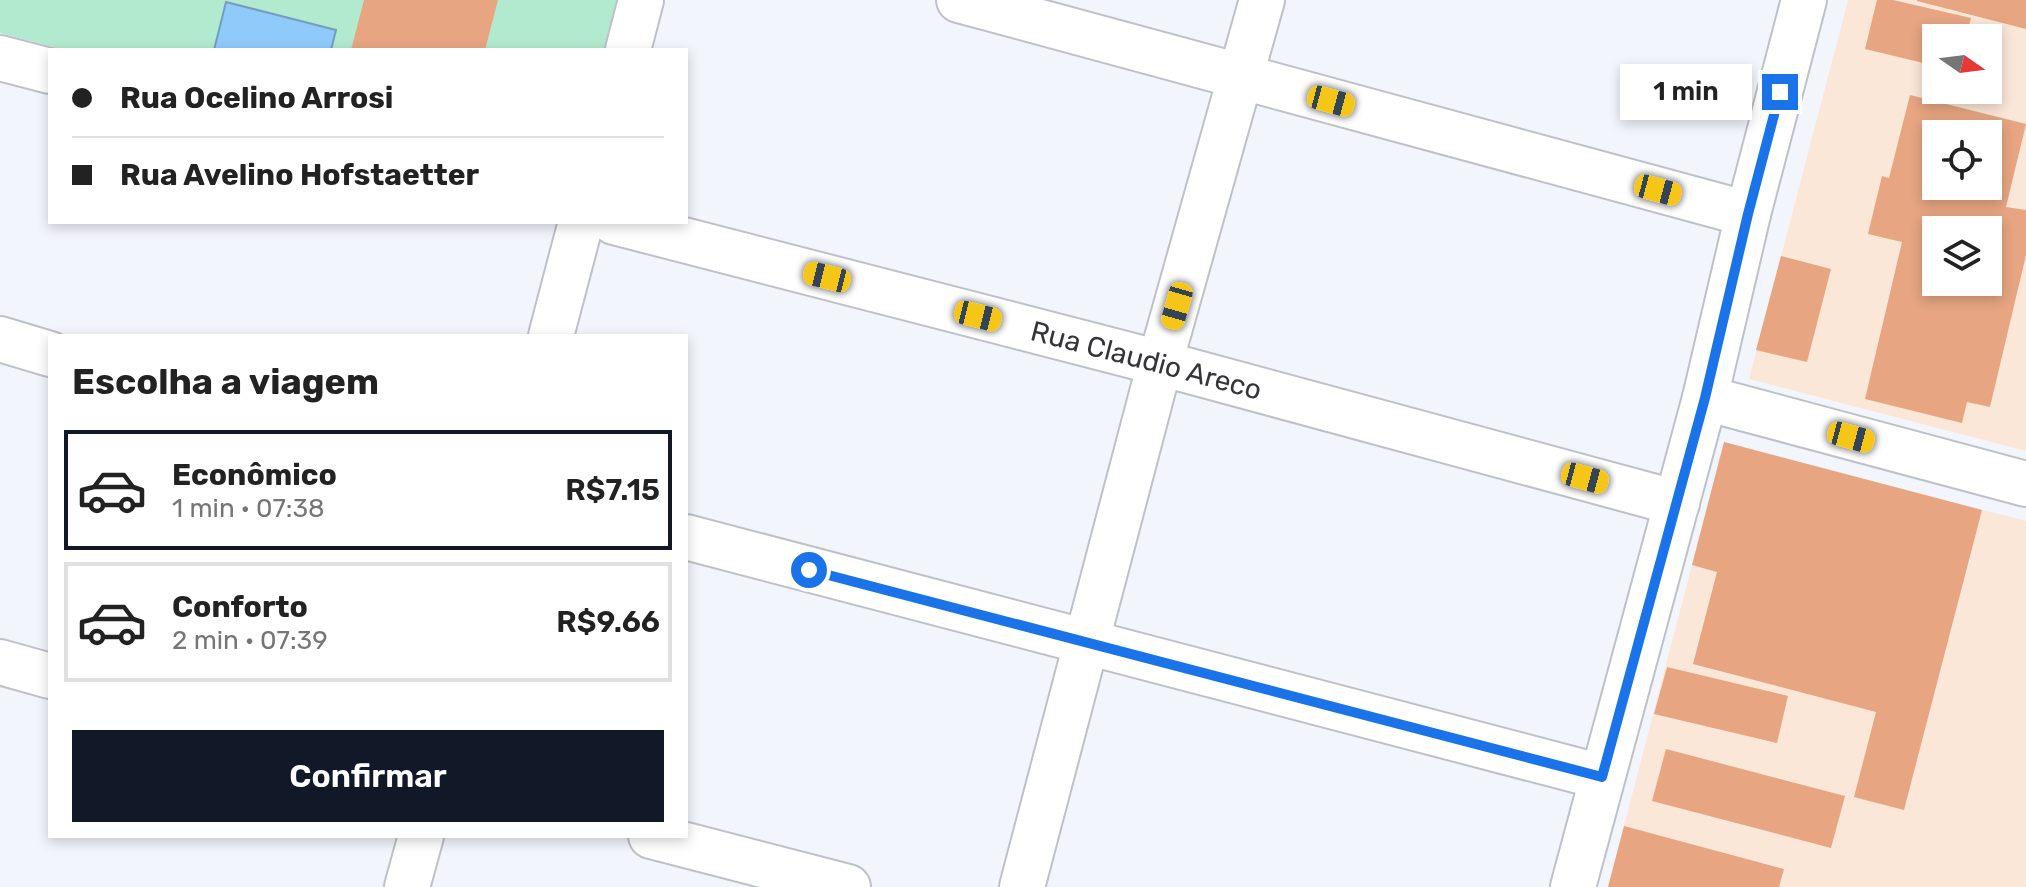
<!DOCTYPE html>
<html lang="pt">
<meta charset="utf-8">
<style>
body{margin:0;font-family:Rubik,sans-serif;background:#f2f2f2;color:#222;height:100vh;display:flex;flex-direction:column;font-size:30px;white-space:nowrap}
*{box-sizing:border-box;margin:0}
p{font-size:26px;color:#767676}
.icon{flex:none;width:44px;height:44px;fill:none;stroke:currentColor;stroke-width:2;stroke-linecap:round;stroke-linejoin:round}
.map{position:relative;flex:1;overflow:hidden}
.sheet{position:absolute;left:48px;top:334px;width:640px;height:504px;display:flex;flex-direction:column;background:#fff;border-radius:0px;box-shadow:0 4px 12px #0003}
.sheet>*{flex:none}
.guide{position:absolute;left:48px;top:48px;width:640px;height:176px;border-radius:0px;box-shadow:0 4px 12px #0003;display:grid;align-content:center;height:176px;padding:0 24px;background:#fff}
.needle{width:52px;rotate:104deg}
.fabs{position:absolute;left:1922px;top:24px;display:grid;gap:16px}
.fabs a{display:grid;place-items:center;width:80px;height:80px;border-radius:0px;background:#fff;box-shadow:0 4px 12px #0003;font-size:40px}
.end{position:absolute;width:36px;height:36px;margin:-18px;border:10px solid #1a73e8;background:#fff;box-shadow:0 0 0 4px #fff}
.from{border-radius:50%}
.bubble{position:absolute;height:56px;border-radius:0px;background:#fff;box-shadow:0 4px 12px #0003;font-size:26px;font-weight:600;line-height:56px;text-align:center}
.car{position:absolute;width:24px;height:48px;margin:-24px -12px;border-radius:10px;box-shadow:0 0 6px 2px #0007;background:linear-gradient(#f5c518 24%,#345 0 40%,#f5c518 0 76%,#345 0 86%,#f5c518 0)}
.guide b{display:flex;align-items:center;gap:28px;height:76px;font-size:30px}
.guide b+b{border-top:2px solid #e0e0e0}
.guide i{width:20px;height:20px;background:#222}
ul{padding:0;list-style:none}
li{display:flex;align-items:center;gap:24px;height:120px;margin:0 16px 12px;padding:0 8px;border:4px solid #e0e0e0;border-radius:0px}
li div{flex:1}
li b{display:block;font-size:30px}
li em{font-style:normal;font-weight:600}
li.active{border-color:#111827}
li>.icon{width:72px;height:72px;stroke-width:1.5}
h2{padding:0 24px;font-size:36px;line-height:96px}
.primary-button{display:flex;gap:16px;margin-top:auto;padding:16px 24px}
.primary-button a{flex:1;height:92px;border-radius:0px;background:#111827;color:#fff;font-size:32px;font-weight:600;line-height:92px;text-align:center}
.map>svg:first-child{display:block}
.industrial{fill:#fbe7d8;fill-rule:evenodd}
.green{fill:#b1eace}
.water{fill:#8fcafb;stroke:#749dc0;stroke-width:2}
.building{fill:#e7a581;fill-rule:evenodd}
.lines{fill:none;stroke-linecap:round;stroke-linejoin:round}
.minor-casing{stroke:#bec1c8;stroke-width:48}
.minor{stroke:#fff;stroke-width:44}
.route{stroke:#1a73e8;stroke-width:10}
.labels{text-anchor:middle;stroke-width:6;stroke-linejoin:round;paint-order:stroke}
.street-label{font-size:28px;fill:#343538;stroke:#fff}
</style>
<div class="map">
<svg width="2026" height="887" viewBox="0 0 2026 887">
<rect width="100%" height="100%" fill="#f3f5fc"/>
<!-- industrial -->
<g class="industrial">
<path d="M1848,0H2026V451L1749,379ZM1936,38H1988V90H1936ZM1936,134H1988V186H1936ZM1936,230H1988V282H1936Z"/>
<path d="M1724,442L2026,521V887H1608Z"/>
</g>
<!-- green -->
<path class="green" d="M0,0H623L611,50H65L0,33Z"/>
<!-- water -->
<path class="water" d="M226,2L336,30L331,50H214Z"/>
<!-- building -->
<g class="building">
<path d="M364,0H498L485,50H351Z"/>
<path d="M1877,0H1893L1971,18L1966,38H1936V66L1865,49Z"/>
<path d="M1917,0H2026V29L1917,1Z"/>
<path d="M1910,95L2026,124L2006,207L2026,210V255L1990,407L1967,402L1962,423L1865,399L1902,242L1868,234L1882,176L1889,178ZM1936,134H1988V186H1936ZM1936,230H1988V282H1936Z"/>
<path d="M1781,256L1831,269L1807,362L1756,350Z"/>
<path d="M1724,442L1982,510L1904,810L1854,797L1876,712L1693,664L1717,572L1692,565Z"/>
<path d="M1667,667L1788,696L1777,743L1654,714Z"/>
<path d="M1666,749L1845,796L1831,848L1652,801Z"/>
<path d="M1624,826L1784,869L1779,887H1608Z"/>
</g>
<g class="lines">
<defs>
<g id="minor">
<path d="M959,0L1748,214"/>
<path d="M628,50L641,0"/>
<path d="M0,58L50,71"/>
<path id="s1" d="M614,222L1160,363L1677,503"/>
<path d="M551,336L581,222"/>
<path d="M0,339L50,354"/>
<path d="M1705,398L2026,484"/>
<path d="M686,537L1602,777"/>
<path d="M0,662L50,676"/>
<path d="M651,836L848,887"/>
<path d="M407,887L421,836"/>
<path d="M1022,887L1160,363L1262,0"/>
<path d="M1573,887L1705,398L1748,214L1804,0"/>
</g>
</defs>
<!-- minor casing -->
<use href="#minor" class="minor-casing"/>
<!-- minor -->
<use href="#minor" class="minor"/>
</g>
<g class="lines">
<!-- route -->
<path class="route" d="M809,570L1602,777L1705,398L1748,214L1780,92"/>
</g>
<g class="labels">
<!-- street labels -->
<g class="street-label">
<text dy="10" stroke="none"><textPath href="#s1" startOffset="550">Rua Claudio Areco</textPath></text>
</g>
</g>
</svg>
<div class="fabs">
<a><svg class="needle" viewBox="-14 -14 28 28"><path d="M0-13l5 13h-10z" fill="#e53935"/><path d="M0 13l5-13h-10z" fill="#767676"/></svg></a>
<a><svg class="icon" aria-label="locate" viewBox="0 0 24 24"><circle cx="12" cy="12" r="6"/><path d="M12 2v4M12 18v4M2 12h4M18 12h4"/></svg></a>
<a><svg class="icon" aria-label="layers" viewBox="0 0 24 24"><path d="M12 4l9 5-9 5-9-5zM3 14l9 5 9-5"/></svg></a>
</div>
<i class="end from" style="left:809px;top:570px"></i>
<i class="end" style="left:1780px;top:92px"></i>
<div class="bubble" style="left:1620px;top:64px;width:132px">1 min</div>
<i class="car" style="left:1331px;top:101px;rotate:105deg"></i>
<i class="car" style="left:1658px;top:190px;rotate:105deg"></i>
<i class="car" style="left:827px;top:277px;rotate:284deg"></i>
<i class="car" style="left:1177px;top:306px;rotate:196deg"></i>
<i class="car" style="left:978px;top:316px;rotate:104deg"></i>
<i class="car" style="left:1851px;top:437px;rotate:105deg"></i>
<i class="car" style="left:1585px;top:478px;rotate:105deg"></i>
<div class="guide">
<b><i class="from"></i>Rua Ocelino Arrosi</b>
<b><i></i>Rua Avelino Hofstaetter</b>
</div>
<section class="sheet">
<h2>Escolha a viagem</h2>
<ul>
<li class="active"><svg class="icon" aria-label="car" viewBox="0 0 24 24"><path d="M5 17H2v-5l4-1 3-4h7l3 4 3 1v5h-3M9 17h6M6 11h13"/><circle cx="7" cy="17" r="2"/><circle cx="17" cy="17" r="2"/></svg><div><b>Econômico</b><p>1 min · 07:38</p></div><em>R$7.15</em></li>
<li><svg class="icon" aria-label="car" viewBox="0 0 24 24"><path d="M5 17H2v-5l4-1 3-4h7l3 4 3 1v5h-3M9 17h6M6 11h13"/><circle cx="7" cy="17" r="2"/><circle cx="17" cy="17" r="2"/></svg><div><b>Conforto</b><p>2 min · 07:39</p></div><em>R$9.66</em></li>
</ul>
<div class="primary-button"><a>Confirmar</a></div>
</section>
</div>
